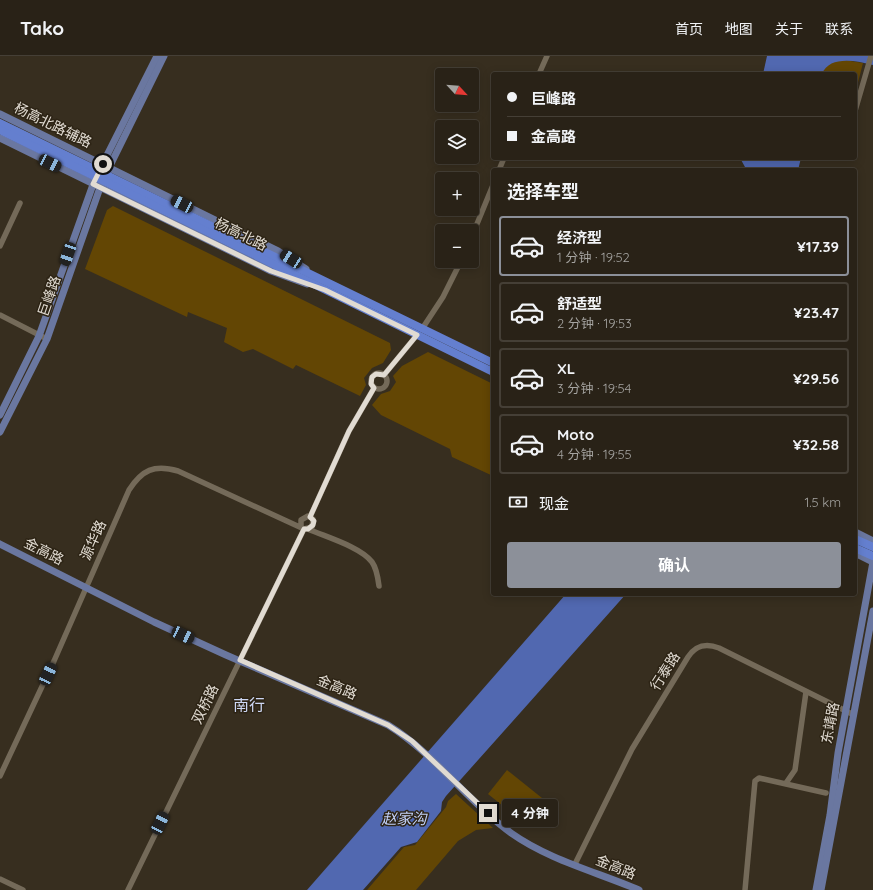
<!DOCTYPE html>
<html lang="zh">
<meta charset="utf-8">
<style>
body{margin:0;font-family:Quicksand,"Noto Sans SC",sans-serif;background:#352f24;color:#f1f3f6;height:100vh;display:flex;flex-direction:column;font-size:15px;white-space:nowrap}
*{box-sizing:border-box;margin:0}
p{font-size:13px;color:#a5a4a1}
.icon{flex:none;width:22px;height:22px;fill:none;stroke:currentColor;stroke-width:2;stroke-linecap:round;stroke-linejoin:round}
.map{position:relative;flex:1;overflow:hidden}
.panel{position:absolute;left:491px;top:112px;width:366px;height:428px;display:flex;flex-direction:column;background:#292217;border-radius:4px;box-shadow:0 2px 10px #0003,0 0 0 1px #453f36}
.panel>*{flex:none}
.hud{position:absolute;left:491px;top:16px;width:366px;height:88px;border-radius:4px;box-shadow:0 2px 10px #0003,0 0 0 1px #453f36;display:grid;align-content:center;height:88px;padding:0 16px;background:#292217}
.needle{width:26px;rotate:116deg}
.fabs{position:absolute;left:435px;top:12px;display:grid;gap:8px}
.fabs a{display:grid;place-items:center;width:44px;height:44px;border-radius:4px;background:#292217;box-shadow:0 2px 10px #0003,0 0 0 1px #453f36;font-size:20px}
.end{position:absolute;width:18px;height:18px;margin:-9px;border:5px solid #e1dbd2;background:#111;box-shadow:0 0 0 2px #111}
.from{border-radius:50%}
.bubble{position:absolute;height:28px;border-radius:4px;background:#292217;box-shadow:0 2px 10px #0003,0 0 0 1px #453f36;font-size:13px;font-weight:700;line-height:28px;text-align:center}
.car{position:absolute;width:12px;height:24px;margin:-12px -6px;border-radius:5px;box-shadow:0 0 3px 1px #0007;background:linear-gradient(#222 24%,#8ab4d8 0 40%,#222 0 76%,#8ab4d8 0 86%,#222 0)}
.hud b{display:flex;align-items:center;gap:14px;height:38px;font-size:15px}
.hud b+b{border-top:1px solid #453f36}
.hud i{width:10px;height:10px;background:#f1f3f6}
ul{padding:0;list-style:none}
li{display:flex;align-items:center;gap:12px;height:60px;margin:0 8px 6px;padding:0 8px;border:2px solid #453f36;border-radius:4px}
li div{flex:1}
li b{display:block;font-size:15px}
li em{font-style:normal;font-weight:700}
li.current{border-color:#8c9099}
li>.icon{width:36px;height:36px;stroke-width:1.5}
h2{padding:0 16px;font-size:18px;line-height:48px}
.pay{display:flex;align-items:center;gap:10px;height:44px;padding:0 16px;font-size:15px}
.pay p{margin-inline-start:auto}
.action{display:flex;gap:8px;margin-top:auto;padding:8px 16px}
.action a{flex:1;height:46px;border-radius:4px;background:#8c9099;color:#fff;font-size:16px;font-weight:700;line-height:46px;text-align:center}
header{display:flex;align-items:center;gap:24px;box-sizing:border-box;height:56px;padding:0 20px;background:#292217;border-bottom:1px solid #453f36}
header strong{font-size:19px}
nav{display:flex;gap:22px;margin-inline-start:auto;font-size:14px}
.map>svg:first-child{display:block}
.green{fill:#634604}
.water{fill:#5168b0}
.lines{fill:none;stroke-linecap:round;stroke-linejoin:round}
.minor{stroke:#746a59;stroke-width:5.5}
.major{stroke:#6a77a0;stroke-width:7}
.highway{stroke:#647fcf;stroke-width:8}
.route{stroke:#e1dbd2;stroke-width:5}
.labels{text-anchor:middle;stroke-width:3;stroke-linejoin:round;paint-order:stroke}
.street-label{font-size:14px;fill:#e1dbd2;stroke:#2d2415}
.water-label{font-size:15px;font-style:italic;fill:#c2d1f9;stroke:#2d2415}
.quarter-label{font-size:16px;fill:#cdd7f3;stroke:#2d2415}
</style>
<header>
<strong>Tako</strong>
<nav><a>首页</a><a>地图</a><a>关于</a><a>联系</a></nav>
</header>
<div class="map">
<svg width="873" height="834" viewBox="0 0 873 834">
<rect width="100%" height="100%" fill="#372e1f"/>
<!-- green -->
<g class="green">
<path d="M838,3L863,7L855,38V18H822C824,10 831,6 838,3Z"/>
<path d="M113,150L390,287L391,294L383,307L372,312L364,322L366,329L360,340L296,309L293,313L253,293L243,296L224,286L227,272L188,256L187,261L85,213L107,154Z"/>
<path d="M428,296L493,328V420L452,401L450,393L381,359L372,349L381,338L390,335L396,326L393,320L402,310Z"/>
<path d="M507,714L547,746L528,770L488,738Z"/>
<path d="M456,738L493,772L476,774L458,785L416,834H367L404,791L415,789L446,751L448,745Z"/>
</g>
<!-- water -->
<g class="water">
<path d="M767,0H873V9C854,4 829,0 822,18H763Z"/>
<path d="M740,102H801L798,114H744L745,111Z"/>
<path d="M566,538H626L446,740L442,746L441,755L417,786L401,791L363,834H307Z"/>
</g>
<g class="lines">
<!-- minor -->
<g class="minor">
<path d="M539,18L547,0"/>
<path d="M855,55L871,0"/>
<path d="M499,114L504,102"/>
<path d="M472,180L493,129"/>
<path d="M0,190L20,147"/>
<path d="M0,259L47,283"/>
<path d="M422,273L443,241L461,205"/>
<circle cx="379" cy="325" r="8"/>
<path d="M384,319L417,279"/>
<path d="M310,461L349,375L374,332"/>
<path d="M308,473C326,481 361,491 372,506C377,513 378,522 379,530"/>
<path d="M0,720L54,605L129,434C142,414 154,408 178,415L304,473L312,471L313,463L308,460L301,464V470"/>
<path d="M786,727L795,714L806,636"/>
<path d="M575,808L632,693L688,601C696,589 706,587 719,592L854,659"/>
<path d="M0,823L23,834"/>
<path d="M128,834L304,473"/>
<path d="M745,834L755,725L759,722L826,737"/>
</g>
<!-- major -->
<g class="major">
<path d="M0,58L278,195L306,213"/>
<path d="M0,82L271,215L307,228"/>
<path d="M0,359L39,280L95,123L157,0"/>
<path d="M0,376L47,283L102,126L164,0"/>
<path d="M855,476L873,485"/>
<path d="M0,488L154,566L226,599L388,669C435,698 468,746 511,777C549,804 597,816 639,834"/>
<path d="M855,497L873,506"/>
<path d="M816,834L830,759L838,697L873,506"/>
<path d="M821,834L873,555"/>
</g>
<!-- highway -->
<g class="highway">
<path d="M0,67L493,307"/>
<path d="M0,74L493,316"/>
<path d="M855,483L873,491"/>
<path d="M855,492L873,500"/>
</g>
</g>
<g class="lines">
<!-- route -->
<path class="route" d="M103,108L93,128L271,215L325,234L417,279L384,319L376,318L372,321L371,328L374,332L349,375L310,461L314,465L313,469L308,473H304L240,604L388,669L412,685L488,757"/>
</g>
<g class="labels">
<!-- street labels -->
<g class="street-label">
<text transform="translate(53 69) rotate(26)" y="5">杨高北路辅路</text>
<text transform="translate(241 178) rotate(26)" y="5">杨高北路</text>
<text transform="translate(49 240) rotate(-71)" y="5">巨峰路</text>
<text transform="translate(93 484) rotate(-66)" y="5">源华路</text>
<text transform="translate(44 495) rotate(27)" y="5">金高路</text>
<text transform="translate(665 615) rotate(-58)" y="5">行泰路</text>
<text transform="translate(337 631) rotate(23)" y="5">金高路</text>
<text transform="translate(205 648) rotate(-64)" y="5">双桥路</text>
<text transform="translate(830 667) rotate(-79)" y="5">东靖路</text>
<text transform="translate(616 811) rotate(22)" y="5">金高路</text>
</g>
<!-- water labels -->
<g class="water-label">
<text x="404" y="768">赵家沟</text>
</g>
<!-- quarter labels -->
<g class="quarter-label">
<text x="249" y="655">南行</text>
</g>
</g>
</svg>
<div class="fabs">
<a><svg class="needle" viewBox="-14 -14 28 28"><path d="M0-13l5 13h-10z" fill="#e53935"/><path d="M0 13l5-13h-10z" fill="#a5a4a1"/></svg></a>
<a><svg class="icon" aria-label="layers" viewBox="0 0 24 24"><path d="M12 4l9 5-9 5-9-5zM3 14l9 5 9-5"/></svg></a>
<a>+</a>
<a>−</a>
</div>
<i class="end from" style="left:103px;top:108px"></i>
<i class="end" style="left:488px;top:757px"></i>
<div class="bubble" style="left:502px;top:743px;width:56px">4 分钟</div>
<i class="car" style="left:50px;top:107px;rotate:116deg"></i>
<i class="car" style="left:182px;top:148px;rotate:297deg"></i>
<i class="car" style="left:68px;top:198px;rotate:199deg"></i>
<i class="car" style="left:291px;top:203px;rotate:303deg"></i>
<i class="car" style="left:183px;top:579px;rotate:115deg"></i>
<i class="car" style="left:48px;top:618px;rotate:25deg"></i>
<i class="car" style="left:160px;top:767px;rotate:26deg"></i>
<div class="hud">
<b><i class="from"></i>巨峰路</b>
<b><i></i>金高路</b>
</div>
<section class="panel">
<h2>选择车型</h2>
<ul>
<li class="current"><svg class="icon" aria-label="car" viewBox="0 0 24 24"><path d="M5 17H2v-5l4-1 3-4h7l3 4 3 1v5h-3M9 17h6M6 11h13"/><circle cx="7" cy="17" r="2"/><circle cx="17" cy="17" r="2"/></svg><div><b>经济型</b><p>1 分钟 · 19:52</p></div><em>¥17.39</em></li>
<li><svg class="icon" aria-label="car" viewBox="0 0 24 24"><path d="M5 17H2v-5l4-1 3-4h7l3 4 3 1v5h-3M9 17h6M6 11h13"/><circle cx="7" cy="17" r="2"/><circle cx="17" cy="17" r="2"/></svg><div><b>舒适型</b><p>2 分钟 · 19:53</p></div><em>¥23.47</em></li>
<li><svg class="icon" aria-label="car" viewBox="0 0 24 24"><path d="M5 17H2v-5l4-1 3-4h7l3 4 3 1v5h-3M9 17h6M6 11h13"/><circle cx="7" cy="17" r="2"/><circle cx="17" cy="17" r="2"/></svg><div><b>XL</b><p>3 分钟 · 19:54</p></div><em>¥29.56</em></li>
<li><svg class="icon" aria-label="car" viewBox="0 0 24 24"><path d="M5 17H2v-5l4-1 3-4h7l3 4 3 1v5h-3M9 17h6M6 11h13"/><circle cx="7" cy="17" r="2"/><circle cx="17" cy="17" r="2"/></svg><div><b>Moto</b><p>4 分钟 · 19:55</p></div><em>¥32.58</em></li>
</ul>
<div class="pay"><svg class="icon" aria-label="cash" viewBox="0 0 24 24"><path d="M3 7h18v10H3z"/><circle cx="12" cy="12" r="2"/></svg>现金<p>1.5 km</p></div>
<div class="action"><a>确认</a></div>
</section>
</div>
